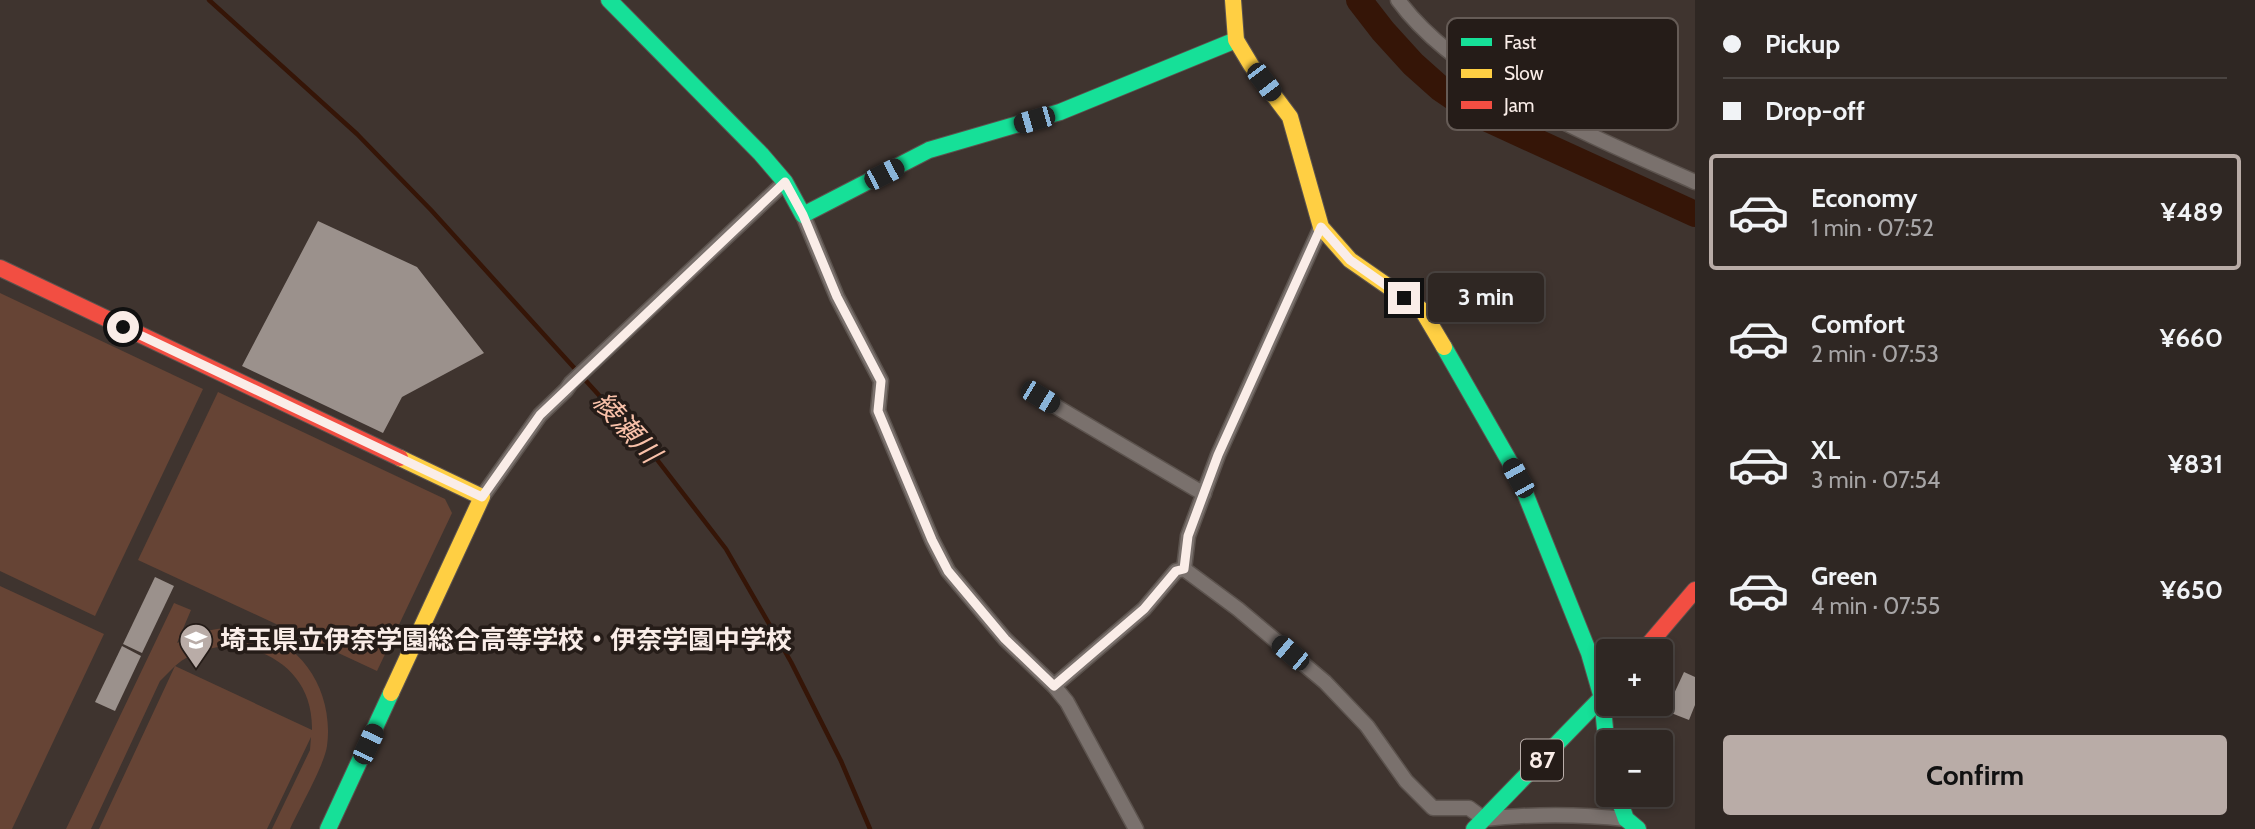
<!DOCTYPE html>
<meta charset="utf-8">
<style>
body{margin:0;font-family:Cabin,"Noto Sans JP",sans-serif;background:#372f2b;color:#f1f3f6;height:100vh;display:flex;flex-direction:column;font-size:26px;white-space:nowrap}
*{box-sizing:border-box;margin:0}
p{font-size:23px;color:#a7a5a6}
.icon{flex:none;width:38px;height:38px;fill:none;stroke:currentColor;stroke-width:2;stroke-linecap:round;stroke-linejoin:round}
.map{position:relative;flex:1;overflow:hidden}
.sheet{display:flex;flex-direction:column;background:#2f2723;width:560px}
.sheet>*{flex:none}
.top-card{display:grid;align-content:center;height:154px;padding:0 28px;background:#2f2723}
.fabs{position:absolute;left:1596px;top:639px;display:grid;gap:14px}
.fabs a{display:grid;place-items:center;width:77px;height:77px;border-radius:7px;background:#2f2723;box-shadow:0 4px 10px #0003,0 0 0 2px #4a4441;font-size:35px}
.end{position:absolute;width:32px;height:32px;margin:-16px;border:9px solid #faede8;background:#111;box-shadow:0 0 0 4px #111}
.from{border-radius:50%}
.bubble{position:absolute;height:49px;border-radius:7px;background:#2f2723;box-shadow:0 4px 10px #0003,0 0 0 2px #4a4441;font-size:23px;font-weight:700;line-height:49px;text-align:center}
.car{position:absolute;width:21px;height:42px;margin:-21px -10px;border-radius:9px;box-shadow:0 0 5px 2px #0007;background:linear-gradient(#222 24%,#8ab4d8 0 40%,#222 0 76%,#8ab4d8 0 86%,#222 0)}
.top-card b{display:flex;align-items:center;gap:24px;height:66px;font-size:26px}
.top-card b+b{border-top:2px solid #4a4441}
.top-card i{width:18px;height:18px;background:#f1f3f6}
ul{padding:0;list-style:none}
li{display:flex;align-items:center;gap:21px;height:116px;margin:0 14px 10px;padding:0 14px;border:4px solid transparent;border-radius:7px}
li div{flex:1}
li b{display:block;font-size:26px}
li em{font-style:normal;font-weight:700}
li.current{border-color:#b9aca7}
li>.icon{width:63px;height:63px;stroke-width:1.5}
.primary-button{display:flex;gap:14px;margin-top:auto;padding:14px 28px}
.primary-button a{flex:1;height:80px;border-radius:7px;background:#b9aca7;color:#111;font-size:28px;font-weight:700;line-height:80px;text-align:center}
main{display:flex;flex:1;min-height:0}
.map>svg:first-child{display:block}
.green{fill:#664435;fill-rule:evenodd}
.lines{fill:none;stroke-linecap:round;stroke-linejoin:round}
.stream{stroke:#351507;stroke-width:4.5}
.river{stroke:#351507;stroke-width:26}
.building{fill:#9b918c}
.street-casing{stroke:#5c534e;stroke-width:17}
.fast-casing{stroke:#5c534e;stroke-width:18}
.slow-casing{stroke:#5c534e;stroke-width:18}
.jam-casing{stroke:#5c534e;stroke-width:18}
.street{stroke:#7a716d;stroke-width:14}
.fast{stroke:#16e098;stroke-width:16}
.slow{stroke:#ffcf43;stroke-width:16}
.jam{stroke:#f24e42;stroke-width:16}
.route{stroke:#faede8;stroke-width:9}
.labels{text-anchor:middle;stroke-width:7;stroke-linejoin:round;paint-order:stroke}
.shield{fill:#251c18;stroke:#baaeaa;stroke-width:2}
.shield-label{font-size:24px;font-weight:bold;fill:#faede8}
.poi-label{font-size:26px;font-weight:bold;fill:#faede8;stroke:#251c18;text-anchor:start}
.water-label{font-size:28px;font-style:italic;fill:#f9c1a9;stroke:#251c18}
.key{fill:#251c18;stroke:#655b56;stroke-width:2}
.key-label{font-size:19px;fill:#faede8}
</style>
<main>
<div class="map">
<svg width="1695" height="829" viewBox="0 0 1695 829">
<rect width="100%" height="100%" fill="#3f342f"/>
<!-- green -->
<g class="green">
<path d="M0,293L203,389L95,616L0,571Z"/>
<path d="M218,392L445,499L452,513L377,671L138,560Z"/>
<path d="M0,586L104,634L12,829H0Z"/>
<path d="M174,603L191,610L177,643C190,637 202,631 217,629C286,620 336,680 327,746C324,766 299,809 290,829H272L310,750L311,737L267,829H99L175,666L160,681L91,829H66ZM235,645C280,653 313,681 312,730L175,666C192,651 212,647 235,645Z"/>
</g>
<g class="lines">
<!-- stream -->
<path class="stream" d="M209,0L357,134L431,210L655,457L726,549L791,662L841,761L870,829"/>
<!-- river -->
<path class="river" d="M1359,0L1383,31L1413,64L1441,89L1481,116L1695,214"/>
</g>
<!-- building -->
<g class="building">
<path d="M318,221L417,267L484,353L402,397L383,433L242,366Z"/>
<path d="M155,577L174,586L142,653L123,644Z"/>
<path d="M122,646L141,656L115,711L95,702Z"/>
<path d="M1684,672L1695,677V705L1689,720L1666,711Z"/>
</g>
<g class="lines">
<defs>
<g id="street">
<path d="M1398,0C1459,84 1601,140 1695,182"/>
<path d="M803,215L837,297L881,381L878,411L932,540L948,571L1005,639L1054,686L1067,702L1136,829"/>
<path d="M1040,397L1204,494"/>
<path d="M482,497L540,415L566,390L571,383L785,182"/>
<path d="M1184,569L1188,536L1218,455L1321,227"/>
<path d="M1054,686L1144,609L1176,571L1184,569L1238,609L1325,682L1367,726L1406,781L1433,808H1469L1484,819C1531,814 1580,814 1626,819"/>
</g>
<g id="fast">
<path d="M609,0L761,154L785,182L803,215L929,150L1060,112L1236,40"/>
<path d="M1444,347L1519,478L1589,653L1602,698L1608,759"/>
<path d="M1617,794L1626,819L1638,829"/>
<path d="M328,829L391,693"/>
<path d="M1474,829L1608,691"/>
</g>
<g id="slow">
<path d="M1233,0L1236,40L1251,65L1290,117L1321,227L1350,260L1422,310L1444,347"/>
<path d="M391,693L482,497L400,458"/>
</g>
<g id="jam">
<path d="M0,268L400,458"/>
<path d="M1643,651L1695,590"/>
</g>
</defs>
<!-- street casing -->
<use href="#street" class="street-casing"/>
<!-- fast casing -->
<use href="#fast" class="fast-casing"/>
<!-- slow casing -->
<use href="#slow" class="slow-casing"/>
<!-- jam casing -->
<use href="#jam" class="jam-casing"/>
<!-- street -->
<use href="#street" class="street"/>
<!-- fast -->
<use href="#fast" class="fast"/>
<!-- slow -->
<use href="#slow" class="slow"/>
<!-- jam -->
<use href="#jam" class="jam"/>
</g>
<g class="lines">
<!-- route -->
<path class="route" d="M123,327L482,497L540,415L785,182L803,215L837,297L881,381L878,411L932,540L948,571L1005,639L1054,686L1144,609L1176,571L1184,569L1188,536L1218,455L1321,227L1350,260L1404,298"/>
</g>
<!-- icons -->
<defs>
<symbol id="school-pin" viewBox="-11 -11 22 30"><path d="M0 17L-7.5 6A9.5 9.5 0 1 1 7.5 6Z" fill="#b9aca7" stroke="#251c18"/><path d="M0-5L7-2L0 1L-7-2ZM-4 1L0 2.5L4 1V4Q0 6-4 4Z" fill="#fff"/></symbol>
</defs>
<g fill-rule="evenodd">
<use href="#school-pin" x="177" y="621" width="38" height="52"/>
</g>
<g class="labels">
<!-- shield labels -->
<rect class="shield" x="1521" y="739.5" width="42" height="41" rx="5"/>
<g class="shield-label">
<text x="1542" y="768">87</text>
</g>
<!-- poi labels -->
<g class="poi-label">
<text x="220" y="649">埼玉県立伊奈学園総合高等学校・伊奈学園中学校</text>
</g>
<!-- water labels -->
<g class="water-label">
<text transform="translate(627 427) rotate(48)" y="10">綾瀬川</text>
</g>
</g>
<!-- legend -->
<rect x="1447" y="18" width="231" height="112" rx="10" class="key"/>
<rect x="1461" y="38" width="31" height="8" fill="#16e098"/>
<rect x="1461" y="69" width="31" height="9" fill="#ffcf43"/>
<rect x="1461" y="101" width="31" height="8" fill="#f24e42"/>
<g class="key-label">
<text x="1504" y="49">Fast</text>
<text x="1504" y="80">Slow</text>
<text x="1504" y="112">Jam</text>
</g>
</svg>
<div class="fabs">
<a>+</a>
<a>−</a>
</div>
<i class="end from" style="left:123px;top:327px"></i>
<i class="end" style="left:1404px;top:298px"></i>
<div class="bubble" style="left:1428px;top:273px;width:116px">3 min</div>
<i class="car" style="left:1264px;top:82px;rotate:143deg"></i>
<i class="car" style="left:1034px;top:120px;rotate:254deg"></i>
<i class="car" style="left:884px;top:174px;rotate:63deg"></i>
<i class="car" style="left:1040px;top:397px;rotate:121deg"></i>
<i class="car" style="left:1518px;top:478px;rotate:331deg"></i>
<i class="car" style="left:1290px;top:653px;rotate:310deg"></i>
<i class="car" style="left:368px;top:744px;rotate:25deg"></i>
</div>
<section class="sheet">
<div class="top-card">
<b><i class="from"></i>Pickup</b>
<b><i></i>Drop-off</b>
</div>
<ul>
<li class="current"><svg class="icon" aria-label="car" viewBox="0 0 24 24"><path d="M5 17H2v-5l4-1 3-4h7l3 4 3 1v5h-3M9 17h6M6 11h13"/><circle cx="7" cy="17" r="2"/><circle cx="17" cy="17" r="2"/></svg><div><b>Economy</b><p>1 min · 07:52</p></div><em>¥489</em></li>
<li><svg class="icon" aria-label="car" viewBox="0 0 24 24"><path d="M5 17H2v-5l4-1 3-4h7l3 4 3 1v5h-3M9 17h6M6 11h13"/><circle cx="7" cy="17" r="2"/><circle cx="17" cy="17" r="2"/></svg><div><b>Comfort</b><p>2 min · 07:53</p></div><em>¥660</em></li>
<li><svg class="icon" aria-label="car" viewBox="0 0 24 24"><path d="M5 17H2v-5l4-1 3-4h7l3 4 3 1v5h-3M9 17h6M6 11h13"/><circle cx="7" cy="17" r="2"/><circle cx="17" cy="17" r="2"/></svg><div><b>XL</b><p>3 min · 07:54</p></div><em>¥831</em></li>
<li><svg class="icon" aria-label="car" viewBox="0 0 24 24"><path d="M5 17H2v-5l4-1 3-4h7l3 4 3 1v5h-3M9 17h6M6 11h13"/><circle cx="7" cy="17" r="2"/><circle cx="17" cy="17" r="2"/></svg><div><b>Green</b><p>4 min · 07:55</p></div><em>¥650</em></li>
</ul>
<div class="primary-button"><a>Confirm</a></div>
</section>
</main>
